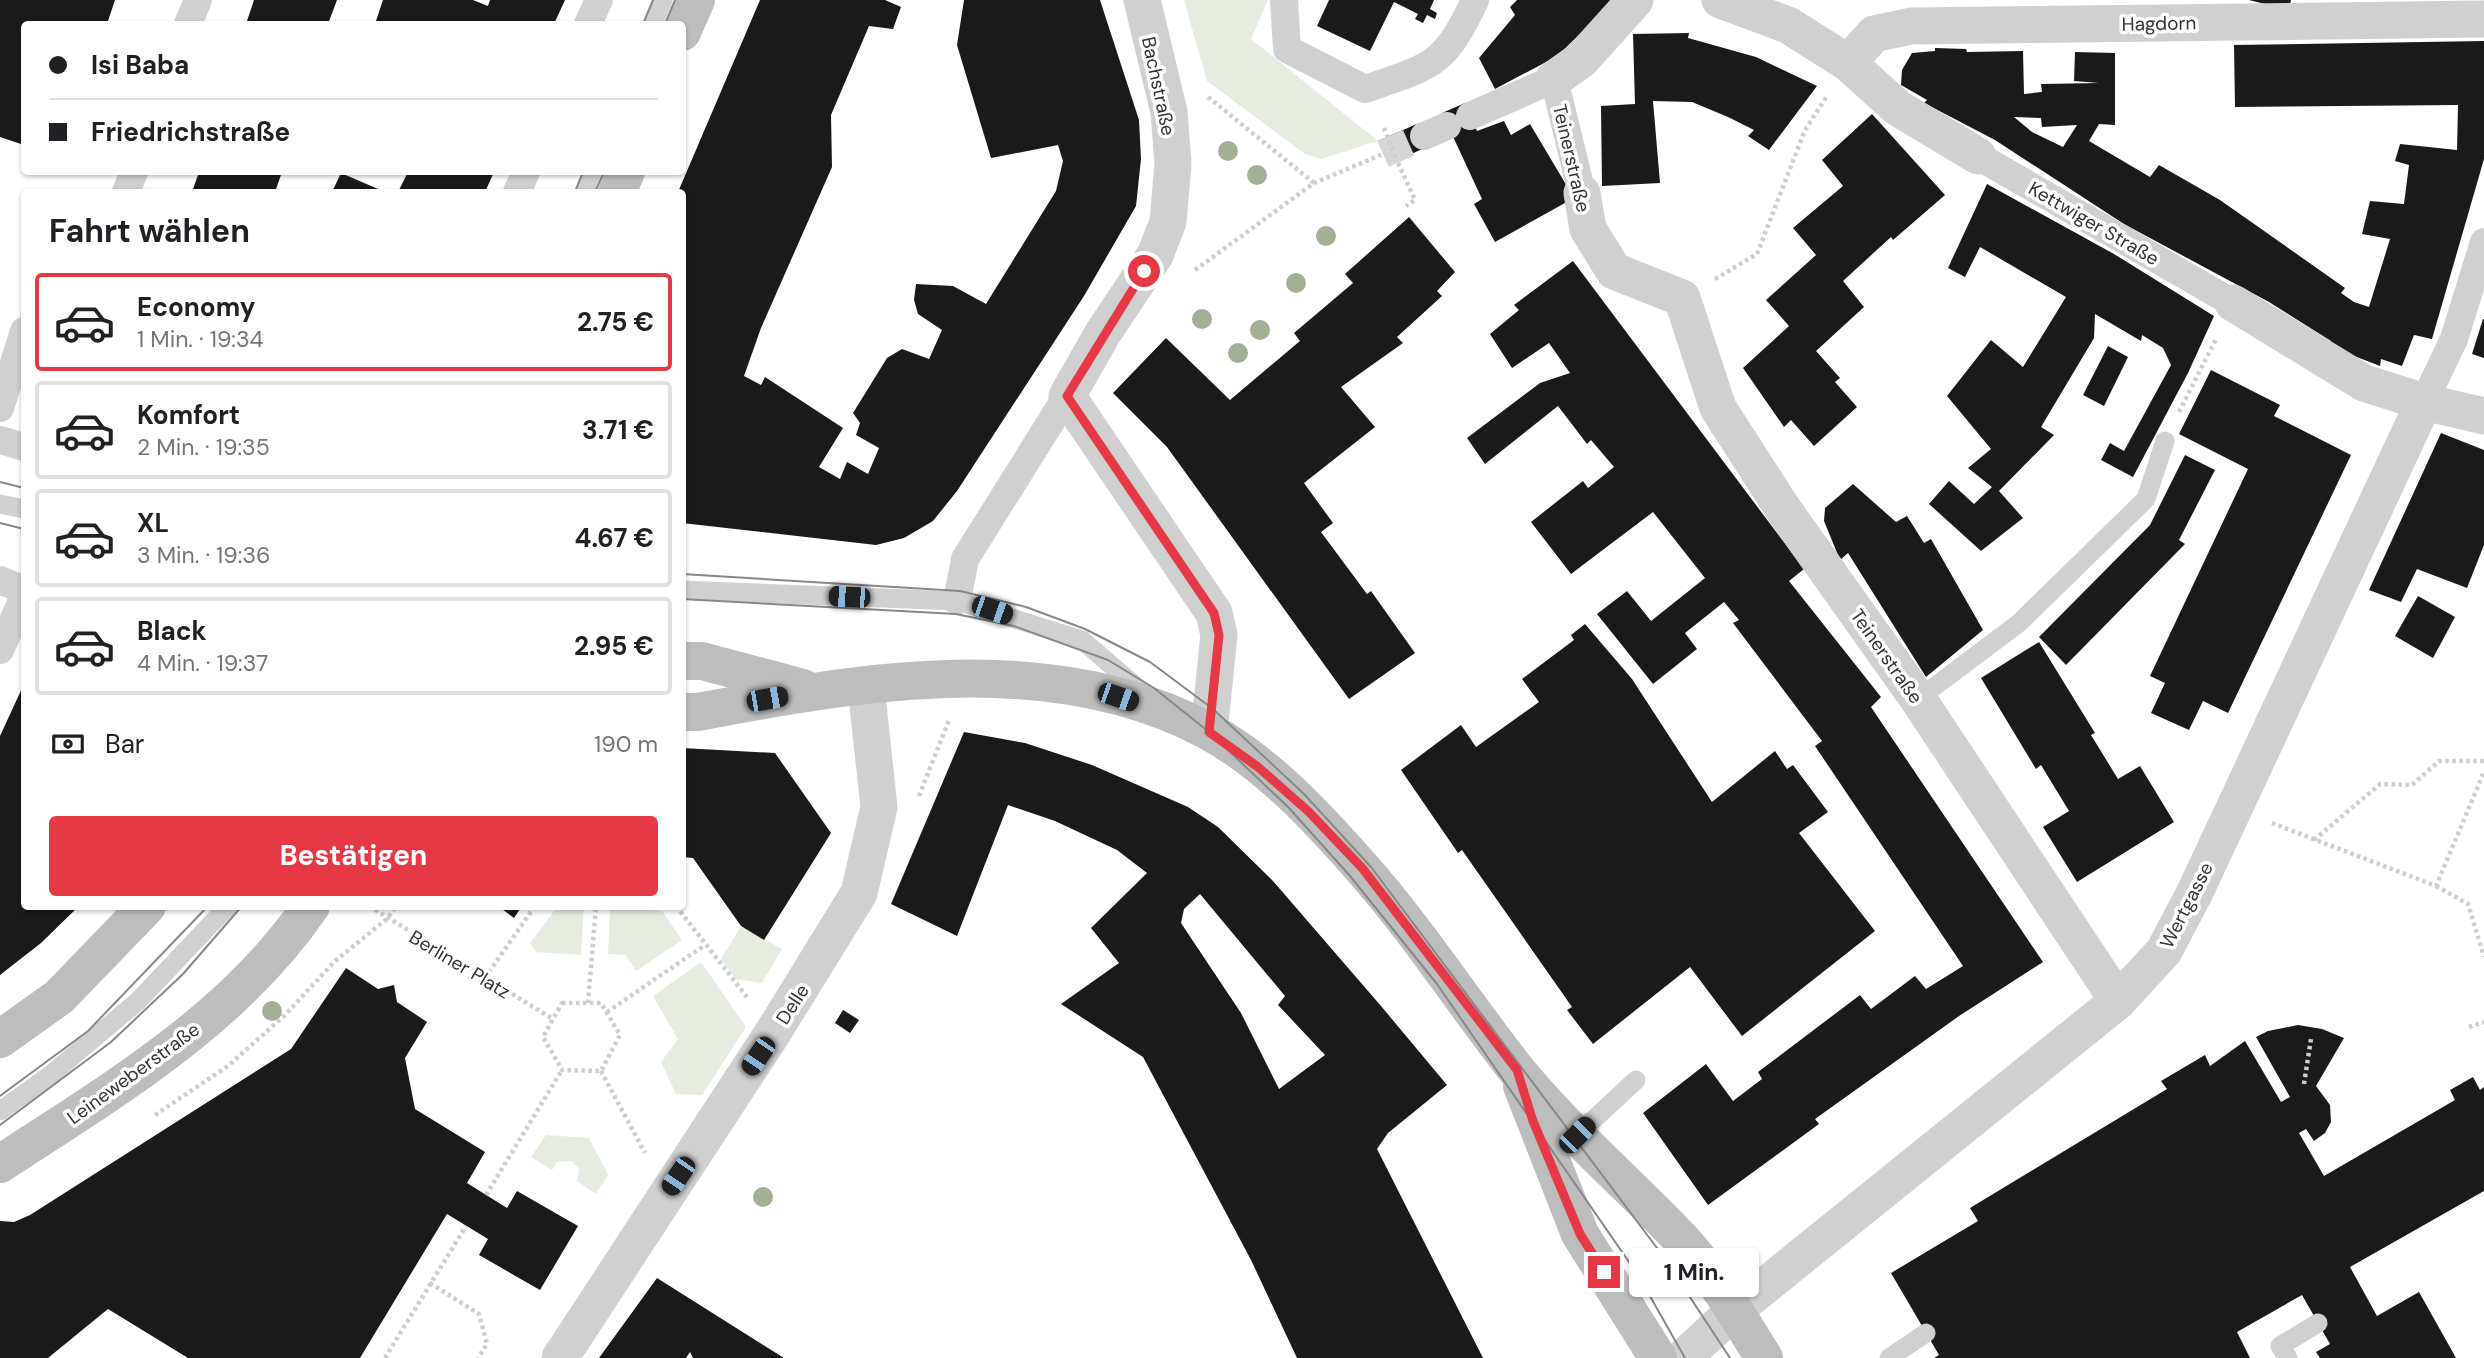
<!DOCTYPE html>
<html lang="de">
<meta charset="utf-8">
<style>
body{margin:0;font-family:"DM Sans",sans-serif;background:#f2f2f2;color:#202124;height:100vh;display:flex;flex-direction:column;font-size:26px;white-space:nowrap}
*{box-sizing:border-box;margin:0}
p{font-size:23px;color:#757577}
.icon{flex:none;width:38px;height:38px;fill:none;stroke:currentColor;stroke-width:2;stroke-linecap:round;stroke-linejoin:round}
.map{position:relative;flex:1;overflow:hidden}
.details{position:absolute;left:21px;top:189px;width:665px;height:721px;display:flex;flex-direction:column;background:#fff;border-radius:7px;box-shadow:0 2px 5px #0004}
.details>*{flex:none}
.guide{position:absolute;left:21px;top:21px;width:665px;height:154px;border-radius:7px;box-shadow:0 2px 5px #0004;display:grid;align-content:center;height:154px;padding:0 28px;background:#fff}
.end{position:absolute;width:32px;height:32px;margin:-16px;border:9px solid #e63946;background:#fff;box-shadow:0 0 0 4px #fff}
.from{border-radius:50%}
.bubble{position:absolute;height:49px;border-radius:7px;background:#fff;box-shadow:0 2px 5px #0004;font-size:23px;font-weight:700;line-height:49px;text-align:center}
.car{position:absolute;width:21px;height:42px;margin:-21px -10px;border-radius:9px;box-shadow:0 0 5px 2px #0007;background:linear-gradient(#222 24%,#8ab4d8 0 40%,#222 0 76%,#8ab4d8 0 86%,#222 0)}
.guide b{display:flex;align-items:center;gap:24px;height:66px;font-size:26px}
.guide b+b{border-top:2px solid #e0e0e0}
.guide i{width:18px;height:18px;background:#202124}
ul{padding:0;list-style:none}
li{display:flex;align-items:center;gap:21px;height:98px;margin:0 14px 10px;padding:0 14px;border:4px solid #e0e0e0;border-radius:7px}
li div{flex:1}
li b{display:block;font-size:26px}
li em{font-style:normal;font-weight:700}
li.current{border-color:#e63946}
li>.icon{width:63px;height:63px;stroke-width:1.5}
h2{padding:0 28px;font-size:32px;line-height:84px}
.pay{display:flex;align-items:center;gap:18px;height:77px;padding:0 28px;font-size:26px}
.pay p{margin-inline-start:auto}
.primary-button{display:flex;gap:14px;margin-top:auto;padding:14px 28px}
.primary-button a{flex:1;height:80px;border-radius:7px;background:#e63946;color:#fff;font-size:28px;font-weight:700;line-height:80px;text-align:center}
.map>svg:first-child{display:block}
.green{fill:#e6ecdf}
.building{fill:#1a1a1a;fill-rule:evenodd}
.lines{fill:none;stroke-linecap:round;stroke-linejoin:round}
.pedestrian-tunnel{stroke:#d6d6d6;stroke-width:28;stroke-dasharray:28 14;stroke-linecap:butt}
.path{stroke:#cdcdcd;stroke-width:4.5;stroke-dasharray:3.5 3.5;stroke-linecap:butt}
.service{stroke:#d0d0d0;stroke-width:19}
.pedestrian{stroke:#d0d0d0;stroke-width:28}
.minor{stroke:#d0d0d0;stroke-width:37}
.secondary{stroke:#bdbdbd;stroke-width:38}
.tram{stroke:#888;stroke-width:2}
.path-bridge{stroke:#cdcdcd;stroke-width:4.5;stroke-dasharray:3.5 3.5;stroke-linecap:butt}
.tree{fill:#a2b095}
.route{stroke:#e63946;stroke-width:9}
.labels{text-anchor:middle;stroke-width:7;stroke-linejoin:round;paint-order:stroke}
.street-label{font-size:19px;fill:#333;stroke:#fff}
</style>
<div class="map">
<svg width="2484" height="1358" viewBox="0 0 2484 1358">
<rect width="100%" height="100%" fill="#fff"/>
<!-- green -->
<g class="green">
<path d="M1184,0H1268L1251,39L1378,141L1321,159L1305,154L1207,81Z"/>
<path d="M557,907H584L581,955L536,952L530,943Z"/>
<path d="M610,908L662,911L682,940L636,971L626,955L608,954Z"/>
<path d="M741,926L782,949L762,983L736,979L721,959Z"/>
<path d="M701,962L746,1027L702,1095L676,1094L661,1062L678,1039L653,996Z"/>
<path d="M546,1135L589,1138L608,1175L596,1194L577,1181L579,1169L572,1161L557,1162L552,1170L531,1157Z"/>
</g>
<!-- building -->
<g class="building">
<path d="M0,0H115L107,24H24V145L0,137Z"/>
<path d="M254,0H337L328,24H246Z"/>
<path d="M383,0H473L488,6L490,0H565L554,24H375Z"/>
<path d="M760,0H885L901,7L893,29L869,26L831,115L832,167L761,328L744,376L761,385L765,377L843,428L819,467L840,479L847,462L868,474L879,448L856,435L860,423L853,413L887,358L902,349L929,359L942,330L918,314L914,300L916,284L953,286L986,304L1056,191L1063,161L1058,145L991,158L957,45L964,0H1100L1139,120L1141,159L1136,206L1084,296L957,491L933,521L904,538L876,545L682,523V192H678Z"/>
<path d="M1329,0H1434L1430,9L1437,13L1435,19L1427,15L1423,23L1415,19L1418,14L1394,2L1370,51L1317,26Z"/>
<path d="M1517,0H1615L1550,63L1548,61L1495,89L1479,58L1515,15L1510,7Z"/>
<path d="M2249,0H2291L2289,10Z"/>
<path d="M1689,33L1688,38L1756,57L1817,86L1769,150L1748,136L1754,130L1728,117L1692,102L1653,101L1660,183L1602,186L1601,106L1635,104L1633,34Z"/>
<path d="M2484,41V159L2432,339L2414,335L2402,366L2381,359L2380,366L2331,347V341L2269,302L2124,224L1995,140L1924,103L1927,100L1901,85L1902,70L1912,53L1935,51V48L1966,49L1967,52L2023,51L2024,94L2042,92L2041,84L2099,83L2074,81L2075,52L2115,53V125L2099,124L2089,141L2150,177L2159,165L2220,200L2345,288L2341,293L2354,302L2369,307L2390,239L2362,234L2370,201L2404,204L2409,165L2395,161L2400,144L2457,150L2458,105L2235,107L2234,45ZM2014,117L2041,118L2042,127L2077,125L2063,147L2032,132Z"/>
<path d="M1465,103L1477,131L1504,121L1511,135L1530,124L1574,198L1495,242L1474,204L1482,199L1442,113Z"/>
<path d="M1872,114L1945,195L1893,240L1891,237L1843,281L1864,307L1816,351L1840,378L1835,382L1857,407L1814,446L1791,420L1784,427L1743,368L1789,326L1766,300L1816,255L1793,228L1843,186L1822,160Z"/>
<path d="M1419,123L1429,146L1389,164L1378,141Z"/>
<path d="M199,172H282L275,192H192Z"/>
<path d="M408,172H494L485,192H398Z"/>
<path d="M341,173L385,192H332Z"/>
<path d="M1987,184L2114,254L2214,316L2188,373L2133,477L2101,460L2110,443L2124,451L2171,365L2163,348L2142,335L2141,341L2095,314L2094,338L2041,427L2054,435L1999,491L2023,518L1981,551L1929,504L1949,481L1974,504L1992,487L1968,468L1991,449L1947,396L1991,340L2023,367L2066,297L1980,247L1965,277L1948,268Z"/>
<path d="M1409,217L1455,272L1437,291L1442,296L1397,337L1403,343L1341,387L1375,427L1304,483L1333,523L1321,532L1367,594L1371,591L1415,653L1349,699L1167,447L1113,393L1166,338L1230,400L1300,341L1294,333L1353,283L1345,274Z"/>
<path d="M1573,261L1804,569L1789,581L1881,697L1871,707L2043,962L1959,1016L1815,1119L1819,1124L1708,1205L1643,1113L1706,1064L1733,1101L1762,1079L1758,1072L1860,995L1871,1009L1915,976L1926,989L1963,966L1815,746L1822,741L1733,623L1739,620L1724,602L1685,633L1697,649L1653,684L1597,614L1627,591L1651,621L1705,578L1653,512L1571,574L1531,522L1583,481L1588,488L1614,467L1591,440L1587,444L1558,406L1485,464L1467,438L1540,383L1570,373L1549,343L1512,368L1490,334L1519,310L1514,305Z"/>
<path d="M2483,319H2484V358L2472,354Z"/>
<path d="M2108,346L2128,357L2104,406L2083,395Z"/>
<path d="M2211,370L2280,405L2274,416L2351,455L2228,713L2203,701L2189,730L2151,713L2165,683L2150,676L2248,469L2179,434Z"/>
<path d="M2441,433L2484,450V545L2467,588L2417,569L2401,602L2369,590Z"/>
<path d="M2185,455L2215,470L2179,540L2185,544L2066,665L2039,637L2150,525Z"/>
<path d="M1853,484L1896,522L1907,516L1924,543L1931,539L1983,630L1926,677L1848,553L1840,560L1824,521L1825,508Z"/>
<path d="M2418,596L2455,617L2433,658L2395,636Z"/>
<path d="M1585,624L1632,679L1712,802L1775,751L1787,769L1793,765L1828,812L1799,833L1875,931L1742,1036L1690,967L1593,1044L1567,1010L1572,1007L1462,850L1458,853L1401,770L1461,725L1476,747L1539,702L1522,679L1574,640L1571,635Z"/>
<path d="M2039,642L2095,733L2091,735L2118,779L2140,766L2174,822L2077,882L2043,827L2069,811L2041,765L2036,769L1981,678Z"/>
<path d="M24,684V906H79L41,943L0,975V736Z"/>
<path d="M964,732L1025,743L1092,765L1188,807L1218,827L1273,881L1381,1006L1447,1085L1388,1133L1377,1149L1483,1358H1297L1251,1260L1143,1057L1061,1004L1119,963L1091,928L1147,873L1117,850L1055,821L1008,805L957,936L891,904ZM1200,894L1285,996L1278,1005L1325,1055L1279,1089L1241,1013L1181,923L1184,909Z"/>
<path d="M682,748L775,753L831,833L764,940L741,926L693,858L682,857Z"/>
<path d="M498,906H522L514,918Z"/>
<path d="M346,968L378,989L394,985L397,1002L427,1022L405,1058L415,1109L485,1152L467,1183L507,1208L517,1191L578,1226L540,1290L479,1255L488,1239L447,1214L360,1358H188L108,1309L48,1358H0V1221L14,1222L30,1215L291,1049Z"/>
<path d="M843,1010L859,1020L850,1033L835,1023Z"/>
<path d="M2298,1025L2322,1029L2344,1038L2316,1086L2330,1105L2331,1122L2325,1133L2314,1141L2306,1129L2299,1133L2324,1176L2455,1100L2450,1090L2473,1077L2480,1090L2484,1087V1191L2350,1267L2377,1316L2419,1292L2456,1358H2320L2316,1352L2330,1344L2302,1295L2237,1332L2250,1358H1934L1939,1355L1891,1273L1978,1221L1970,1208L2167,1089L2161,1081L2205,1055L2210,1066L2245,1041L2281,1102L2290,1097L2256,1037L2268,1031Z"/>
<path d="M657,1278L784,1358H693L690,1352L686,1358H599Z"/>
</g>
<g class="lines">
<!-- pedestrian-tunnel -->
<path class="pedestrian-tunnel" d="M1383,154L1424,136"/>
<!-- path -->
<g class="path">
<path d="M1208,97L1314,183"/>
<path d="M1398,163L1415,200L1406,206"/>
<path d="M1195,270L1314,183L1383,154"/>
<path d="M1715,279L1757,254L1805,130L1827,96"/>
<path d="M2179,412L2216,339"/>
<path d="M919,796L949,720"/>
<path d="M2272,823L2436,886L2484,772"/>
<path d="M2314,840L2380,784L2412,785L2439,761H2484"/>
<path d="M2436,886L2468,904L2484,957"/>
<path d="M369,906L553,1019"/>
<path d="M676,906L747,997"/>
<path d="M485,978L535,906"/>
<path d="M562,1003H601L620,1035L601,1071L562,1070L543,1037Z"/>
<path d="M588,1003L596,906"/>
<path d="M607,1012L705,945"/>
<path d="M2469,1027L2484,1022"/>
<path d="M601,1071L645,1153"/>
<path d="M2304,1084L2311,1039"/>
<path d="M155,1115L228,1066L285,1015L335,961L387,919L396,906"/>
<path d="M486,1195L562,1070"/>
<path d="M430,1283L479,1314L487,1344L478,1358"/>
<path d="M385,1358L466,1226"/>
</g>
<!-- service -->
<g class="service">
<path d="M653,24L663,0"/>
<path d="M584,192L592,172"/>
<path d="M0,504L24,509"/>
<path d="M682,590L957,601L1082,640L1148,697"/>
<path d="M1918,699L2019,623L2146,499L2165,441"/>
<path d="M0,1111L49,1076L138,1001L228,906"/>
<path d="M1577,1135L1636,1080"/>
<path d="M1889,1358L1926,1333"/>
<path d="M2288,1358L2280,1346L2318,1323"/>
</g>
<!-- pedestrian -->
<g class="pedestrian">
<path d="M1284,0L1287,49L1365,89C1431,66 1444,67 1475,0"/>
<path d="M188,24L198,0"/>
<path d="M588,24L599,0"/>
<path d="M1470,116L1554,79L1582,193"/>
<path d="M1424,136L1447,126"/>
<path d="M1978,156L2233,303"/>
<path d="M126,192L134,172"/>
<path d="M517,192L526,172"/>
<path d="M2424,402L2454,339L2484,242"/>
<path d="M0,408L24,331"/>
<path d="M0,440L24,447"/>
<path d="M0,580L24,590"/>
<path d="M957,601L965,559L1067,396"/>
<path d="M0,650L24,596"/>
</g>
<!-- minor -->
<g class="minor">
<path d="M1142,0L1169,112L1173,164L1168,222L1155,255L1103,333L1067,396L1214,613L1219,635L1209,732"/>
<path d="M1720,0L1788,25L1848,63L1898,108L1978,156"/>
<path d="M1848,63L1874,34L1911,26L2484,19"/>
<path d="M1554,79L1581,60L1635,0"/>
<path d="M1582,193L1588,229L1614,271L1682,298L1718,408L1781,506L1918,699L2118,1001"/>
<path d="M2233,303L2364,383L2424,402L2484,416"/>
<path d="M560,1358L772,1034L859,893L879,807L866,687"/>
<path d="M1683,1358L1735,1310L2118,1001L2164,951L2195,892L2424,402"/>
</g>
<!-- secondary -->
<g class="secondary">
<path d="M682,32L696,0"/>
<path d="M617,192L626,172"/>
<path d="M682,661H702L803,688"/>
<path d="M682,712H698C862,681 1053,648 1208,731C1266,762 1318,818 1361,867C1417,930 1463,1002 1515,1068C1565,1130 1627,1182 1682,1240C1714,1275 1739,1318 1764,1358"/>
<path d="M0,1039L59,997L147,906"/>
<path d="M1522,1086L1580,1234L1658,1358"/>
<path d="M0,1164C113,1090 233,1020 311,906"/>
</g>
<!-- tram -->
<g class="tram">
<path d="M643,24L653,0"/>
<path d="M665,24L675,0"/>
<path d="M575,192L583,172"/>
<path d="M595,192L604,172"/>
<path d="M0,482L24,488"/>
<path d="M0,523L24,529"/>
<path d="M682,574L960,591L1026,607L1085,629L1150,662L1213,709L1304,794L1371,867L1663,1256L1730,1358"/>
<path d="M682,599L956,614L1014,626L1108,660L1154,688L1209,732L1289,808L1350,876L1437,984L1638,1275L1685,1358"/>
<path d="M0,1096L88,1031L208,906"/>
<path d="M0,1125L111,1042L183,974L242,906"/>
</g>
<!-- path-bridge -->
<path class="path-bridge" d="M1384,128L1397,161"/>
</g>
<!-- trees -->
<g class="tree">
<circle cx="1228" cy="151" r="10"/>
<circle cx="1257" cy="175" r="10"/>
<circle cx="1326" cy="236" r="10"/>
<circle cx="1296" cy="283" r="10"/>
<circle cx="1202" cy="319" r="10"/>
<circle cx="1260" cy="330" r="10"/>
<circle cx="1238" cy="353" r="10"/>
<circle cx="272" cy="1011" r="10"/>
<circle cx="763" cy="1197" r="10"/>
</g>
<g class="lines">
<!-- route -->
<path class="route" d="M1144,271L1067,396L1214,613L1219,635L1209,732L1258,767L1309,812L1363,869L1517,1070L1533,1121L1580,1234L1604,1272"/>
</g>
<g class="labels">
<!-- street labels -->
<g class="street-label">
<text transform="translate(2159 23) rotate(-1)" y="7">Hagdorn</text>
<text transform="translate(1159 86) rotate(78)" y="7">Bachstraße</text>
<text transform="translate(1572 158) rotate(77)" y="7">Teinerstraße</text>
<text transform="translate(2094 223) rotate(30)" y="7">Kettwiger Straße</text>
<text transform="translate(1887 656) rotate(55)" y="7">Teinerstraße</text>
<text transform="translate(2186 905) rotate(-63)" y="7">Wertgasse</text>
<text transform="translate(460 964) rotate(31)" y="7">Berliner Platz</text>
<text transform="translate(792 1004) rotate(-57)" y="7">Delle</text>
<text transform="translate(133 1073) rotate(-36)" y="7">Leineweberstraße</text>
</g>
</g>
</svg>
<i class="end from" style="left:1144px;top:271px"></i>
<i class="end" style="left:1604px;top:1272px"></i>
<div class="bubble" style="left:1629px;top:1248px;width:130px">1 Min.</div>
<i class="car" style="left:849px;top:597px;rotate:273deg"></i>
<i class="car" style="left:992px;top:610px;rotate:109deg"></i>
<i class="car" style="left:1118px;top:697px;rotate:109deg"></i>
<i class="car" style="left:767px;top:699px;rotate:80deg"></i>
<i class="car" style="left:758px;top:1056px;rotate:214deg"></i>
<i class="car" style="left:1577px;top:1135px;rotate:45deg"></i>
<i class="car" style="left:678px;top:1176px;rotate:214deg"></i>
<div class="guide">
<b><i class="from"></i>Isi Baba</b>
<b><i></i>Friedrichstraße</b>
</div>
<section class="details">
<h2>Fahrt wählen</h2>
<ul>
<li class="current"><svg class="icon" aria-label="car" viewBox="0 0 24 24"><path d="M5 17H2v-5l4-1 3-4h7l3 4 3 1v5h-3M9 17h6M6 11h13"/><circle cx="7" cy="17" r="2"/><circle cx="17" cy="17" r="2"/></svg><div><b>Economy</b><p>1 Min. · 19:34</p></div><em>2.75 €</em></li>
<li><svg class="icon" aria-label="car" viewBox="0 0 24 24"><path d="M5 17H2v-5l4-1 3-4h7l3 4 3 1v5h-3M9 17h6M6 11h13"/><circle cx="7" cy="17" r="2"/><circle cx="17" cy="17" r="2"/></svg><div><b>Komfort</b><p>2 Min. · 19:35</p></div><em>3.71 €</em></li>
<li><svg class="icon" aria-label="car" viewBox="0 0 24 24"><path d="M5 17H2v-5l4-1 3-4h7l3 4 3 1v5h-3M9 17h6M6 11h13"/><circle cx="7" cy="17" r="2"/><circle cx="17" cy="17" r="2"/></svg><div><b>XL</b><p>3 Min. · 19:36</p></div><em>4.67 €</em></li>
<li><svg class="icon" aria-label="car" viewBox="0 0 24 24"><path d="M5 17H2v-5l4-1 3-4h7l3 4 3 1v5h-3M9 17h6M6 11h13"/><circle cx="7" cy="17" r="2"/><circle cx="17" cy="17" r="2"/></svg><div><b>Black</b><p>4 Min. · 19:37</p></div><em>2.95 €</em></li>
</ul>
<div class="pay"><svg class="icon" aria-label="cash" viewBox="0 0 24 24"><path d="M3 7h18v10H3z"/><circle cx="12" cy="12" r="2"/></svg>Bar<p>190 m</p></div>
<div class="primary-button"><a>Bestätigen</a></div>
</section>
</div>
